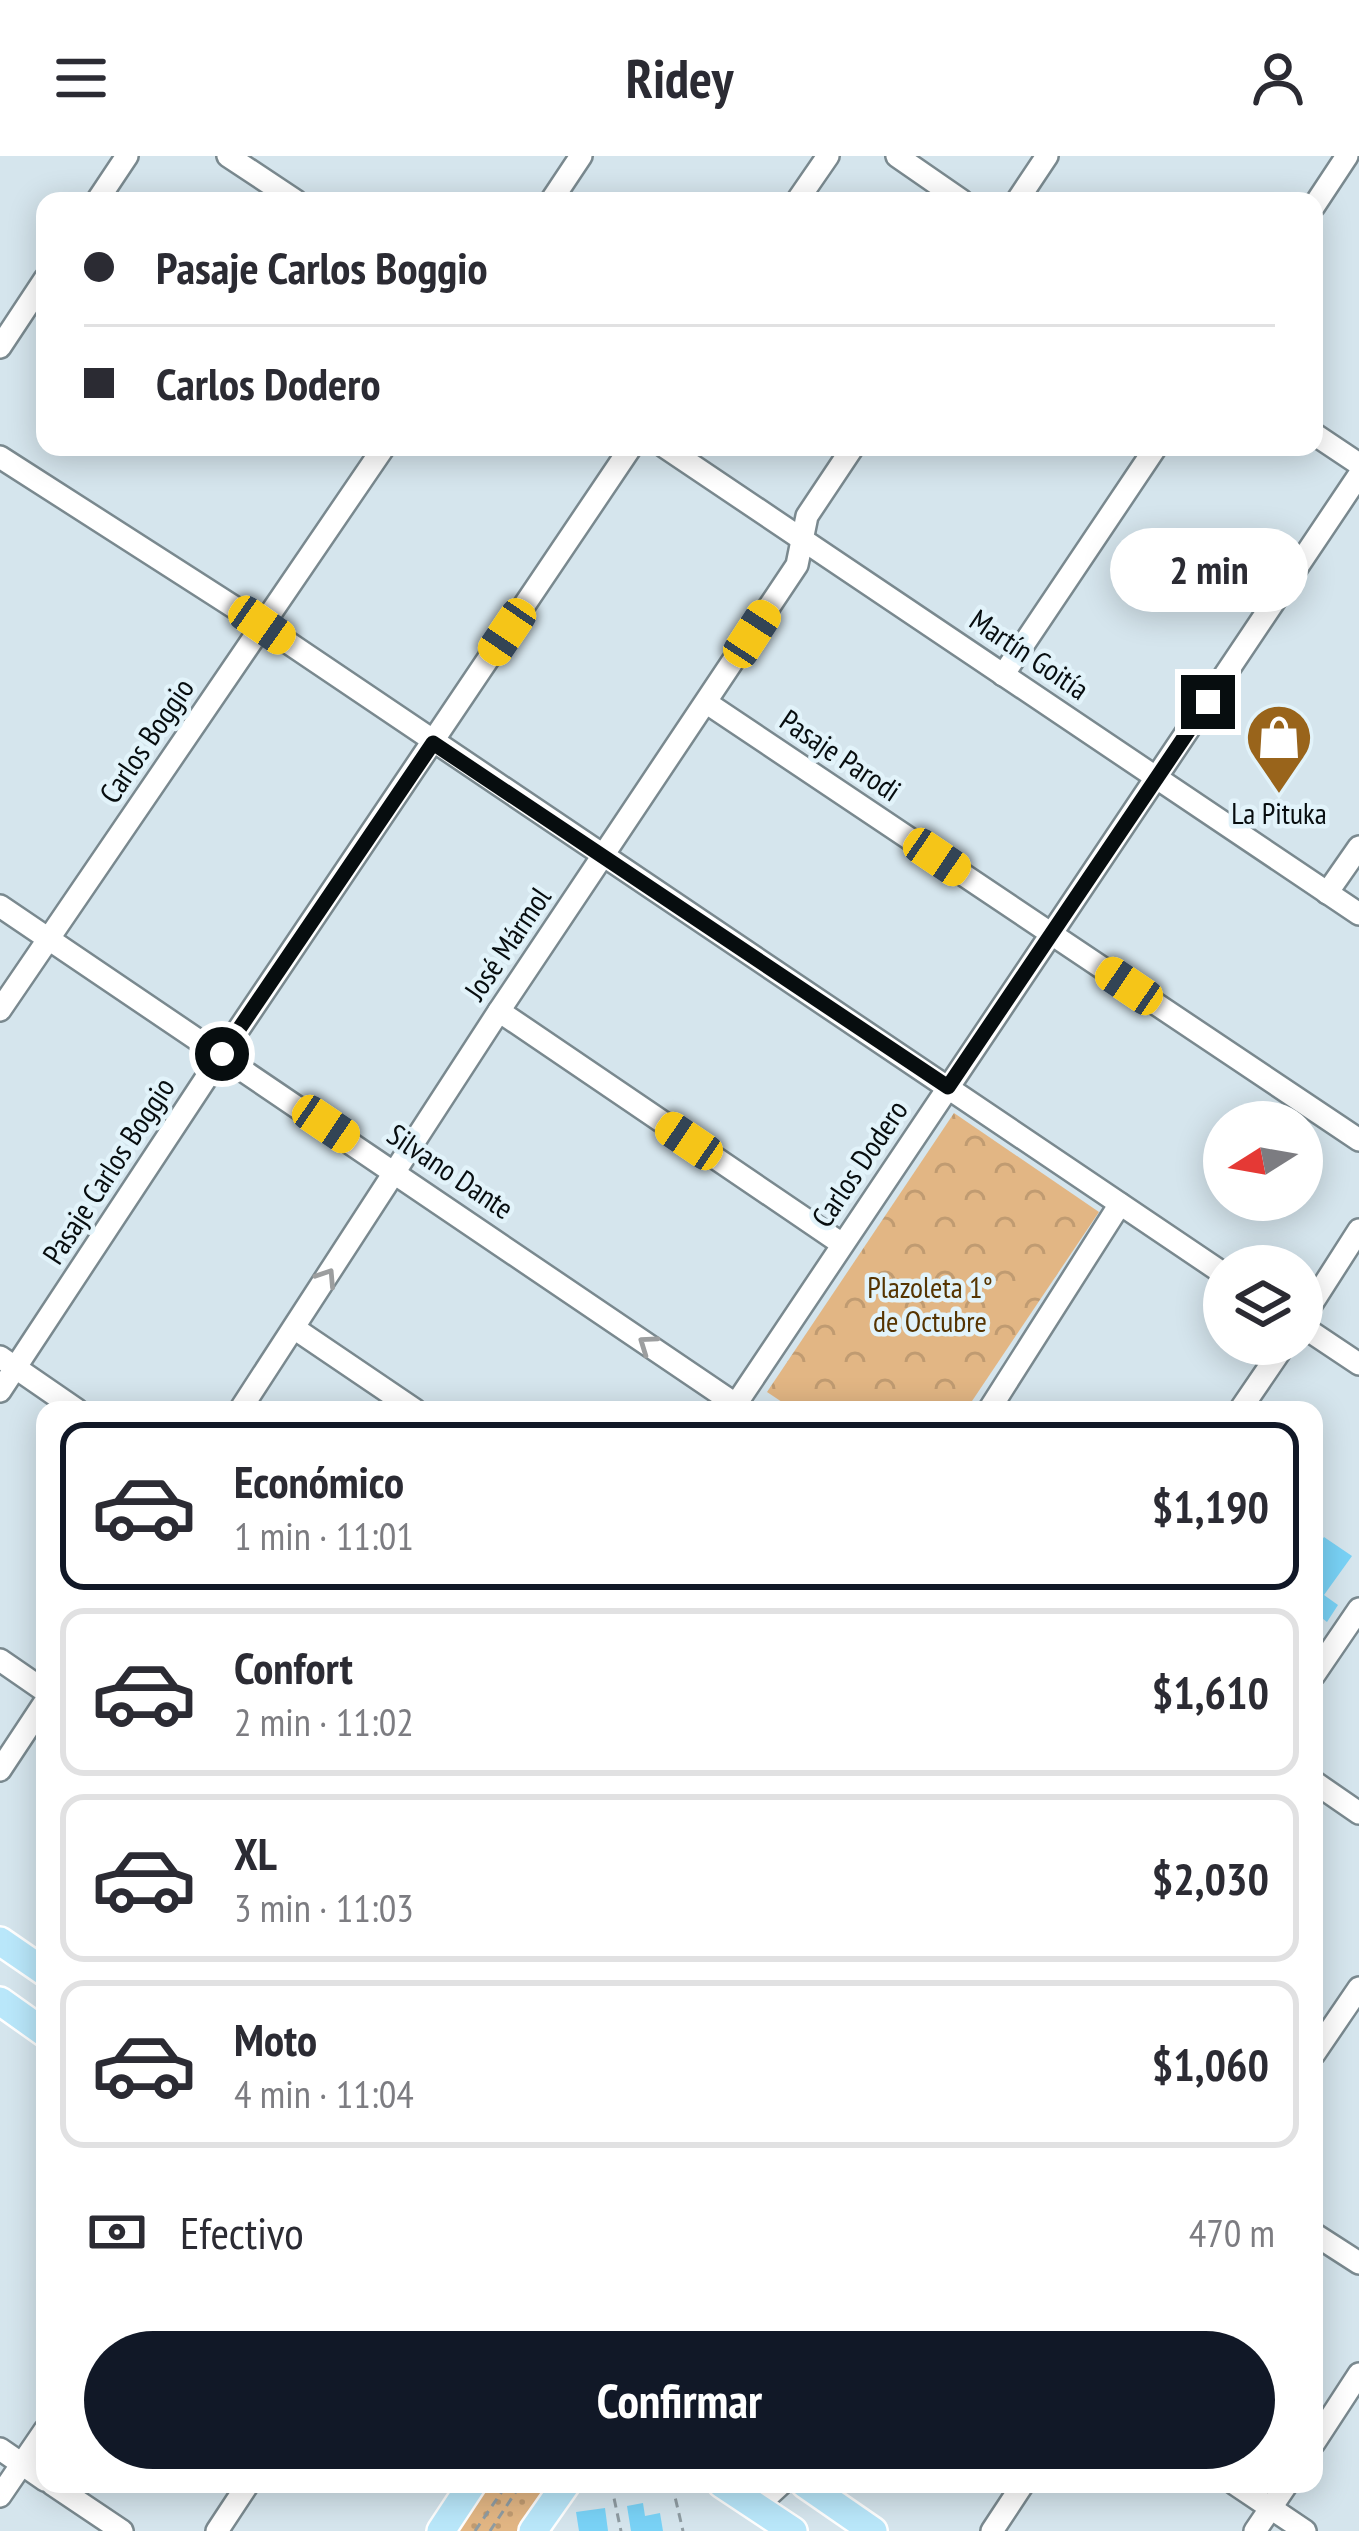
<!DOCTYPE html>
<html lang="es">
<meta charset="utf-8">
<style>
body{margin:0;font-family:"PT Sans Narrow",sans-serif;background:#f7f7f7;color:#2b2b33;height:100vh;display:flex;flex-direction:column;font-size:45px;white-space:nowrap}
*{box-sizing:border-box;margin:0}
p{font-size:39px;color:#7c7c81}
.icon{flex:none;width:66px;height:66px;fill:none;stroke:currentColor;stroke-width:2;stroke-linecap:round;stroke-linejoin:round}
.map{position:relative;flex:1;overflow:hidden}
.side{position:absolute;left:36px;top:1245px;width:1287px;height:1092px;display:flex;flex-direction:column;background:#fff;border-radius:24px;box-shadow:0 6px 30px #0003}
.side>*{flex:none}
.banner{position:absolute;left:36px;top:36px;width:1287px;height:264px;border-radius:24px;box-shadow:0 6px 30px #0003;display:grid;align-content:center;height:264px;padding:0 48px;background:#fff}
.needle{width:78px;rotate:259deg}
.controls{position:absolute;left:1203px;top:945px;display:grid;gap:24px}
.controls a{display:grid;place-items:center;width:120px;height:120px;border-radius:50%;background:#fff;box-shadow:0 6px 30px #0003;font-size:60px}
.end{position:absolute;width:54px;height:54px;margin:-27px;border:15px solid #070d0f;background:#fff;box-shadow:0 0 0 6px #fff}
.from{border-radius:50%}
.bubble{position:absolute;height:84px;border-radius:42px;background:#fff;box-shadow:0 6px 30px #0003;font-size:39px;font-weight:800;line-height:84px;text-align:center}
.car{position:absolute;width:36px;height:72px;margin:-36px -18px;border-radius:15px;box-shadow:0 0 9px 3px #0007;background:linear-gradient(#f5c518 24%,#345 0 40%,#f5c518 0 76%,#345 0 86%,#f5c518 0)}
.banner b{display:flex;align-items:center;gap:42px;height:114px;font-size:45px}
.banner b+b{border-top:3px solid #e1e1e2}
.banner i{width:30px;height:30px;background:#2b2b33}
ul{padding:21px 0 0;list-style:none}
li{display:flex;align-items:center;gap:36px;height:168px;margin:0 24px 18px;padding:0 24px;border:6px solid #e1e1e2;border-radius:24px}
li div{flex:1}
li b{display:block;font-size:45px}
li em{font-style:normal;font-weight:800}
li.on{border-color:#111827}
li>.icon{width:108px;height:108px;stroke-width:1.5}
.pay{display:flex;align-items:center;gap:30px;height:132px;padding:0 48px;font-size:45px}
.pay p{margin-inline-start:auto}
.primary-button{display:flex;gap:24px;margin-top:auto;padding:24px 48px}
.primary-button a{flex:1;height:138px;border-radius:72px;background:#111827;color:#fff;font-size:48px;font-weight:800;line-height:138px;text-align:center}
header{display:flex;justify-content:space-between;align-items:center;height:156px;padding:0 48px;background:#fff;font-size:54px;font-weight:800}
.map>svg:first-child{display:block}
.grass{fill:url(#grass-dots)}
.park{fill:url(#park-crowns)}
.building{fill:#79d2f6}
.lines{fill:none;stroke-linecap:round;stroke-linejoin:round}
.minor-casing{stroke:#7a898f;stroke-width:26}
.major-casing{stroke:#fff;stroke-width:32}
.path{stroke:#8f9ca2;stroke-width:3;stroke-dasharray:9 6;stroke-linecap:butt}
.minor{stroke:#fff;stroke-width:21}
.major{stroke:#b9e7fa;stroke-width:27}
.oneway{stroke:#9c9e9f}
.route{stroke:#070d0f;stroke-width:15}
.labels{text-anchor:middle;stroke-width:9;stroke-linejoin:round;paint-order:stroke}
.street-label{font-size:30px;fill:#070d0f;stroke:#e2f3fa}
.poi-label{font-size:30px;fill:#070d0f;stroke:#e2f3fa}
.park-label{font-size:30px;fill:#563401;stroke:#e2f3fa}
</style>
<header><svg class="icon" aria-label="menu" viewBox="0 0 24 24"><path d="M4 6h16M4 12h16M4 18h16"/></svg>Ridey<svg class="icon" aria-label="person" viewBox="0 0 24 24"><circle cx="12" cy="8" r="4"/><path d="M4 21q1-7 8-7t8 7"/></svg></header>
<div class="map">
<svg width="1359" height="2375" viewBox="0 0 1359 2375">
<defs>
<pattern id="grass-dots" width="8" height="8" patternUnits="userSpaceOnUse" patternTransform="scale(3)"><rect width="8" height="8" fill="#e2b684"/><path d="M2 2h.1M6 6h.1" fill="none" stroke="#c09b71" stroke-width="1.8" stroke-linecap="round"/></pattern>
<pattern id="park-crowns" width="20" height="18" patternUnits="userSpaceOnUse" patternTransform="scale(3)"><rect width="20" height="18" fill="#e2b684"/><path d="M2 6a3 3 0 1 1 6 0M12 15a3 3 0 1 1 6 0" fill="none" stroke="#c09b71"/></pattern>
</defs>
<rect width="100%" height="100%" fill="#d5e5ed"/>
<!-- grass -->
<path class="grass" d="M482,2328H549L518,2375H450Z"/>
<!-- park -->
<path class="park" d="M954,957L1099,1056L966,1254H794L767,1236Z"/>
<!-- building -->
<g class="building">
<path d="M1324,1381L1352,1400L1324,1439L1338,1449L1327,1466L1314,1456V1396Z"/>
<path d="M643,2347L645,2360L660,2357L663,2375H631L627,2350Z"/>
<path d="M605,2352L608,2375H579L576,2356Z"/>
</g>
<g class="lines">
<defs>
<g id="minor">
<path d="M228,0L296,45"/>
<path d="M897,0L962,45"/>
<path d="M97,45L127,0"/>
<path d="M551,45L581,0"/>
<path d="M797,45L828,0"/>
<path d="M1017,45L1047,0"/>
<path d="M1314,50L1347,0"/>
<path d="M0,191L45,123"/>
<path d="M1314,278L1359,308"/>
<path d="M665,291L1359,758"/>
<path d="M0,301L262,469L1224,1118"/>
<path d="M1003,519L1156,291"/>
<path d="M707,547L1359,984"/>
<path d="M1327,737L1359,691"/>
<path d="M0,750L744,1254"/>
<path d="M0,854L384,291"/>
<path d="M499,855L842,1088"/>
<path d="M1302,1163L1359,1074"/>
<path d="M1302,1170L1359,1208"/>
<path d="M294,1172L415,1254"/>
<path d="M0,1201L77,1254"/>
<path d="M0,1235L222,898L631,291"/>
<path d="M240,1254L499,855L797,409L807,360L853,291"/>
<path d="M732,1254L1359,319"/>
<path d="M989,1254L1120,1048"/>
<path d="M1240,1254L1285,1188"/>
<path d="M0,1504L45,1535"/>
<path d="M1314,1519L1359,1453"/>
<path d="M0,1614L45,1546"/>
<path d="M1314,1626L1359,1657"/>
<path d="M1314,1898L1359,1832"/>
<path d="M1314,2078L1359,2107"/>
<path d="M1314,2287L1359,2218"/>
<path d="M0,2293L45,2324"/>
<path d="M52,2328L122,2375"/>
<path d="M1235,2328L1305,2375"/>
<path d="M0,2340L45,2274"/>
<path d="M756,2351L781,2328"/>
<path d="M217,2375L248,2328"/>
<path d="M992,2375L1023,2328"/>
<path d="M1255,2375L1287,2328"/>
</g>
<g id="major">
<path d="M0,1785L45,1816"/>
<path d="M0,1845L45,1877"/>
<path d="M722,2328L793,2375"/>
<path d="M805,2328L873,2375"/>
<path d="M441,2375L472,2328"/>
<path d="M533,2375L566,2328"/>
</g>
</defs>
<!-- minor casing -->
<use href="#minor" class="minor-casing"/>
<!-- major casing -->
<use href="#major" class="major-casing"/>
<!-- path -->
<g class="path">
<path d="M611,2328L621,2375"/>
<path d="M672,2328L683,2375"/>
<path d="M475,2375L507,2328"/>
<path d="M490,2375L521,2328"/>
</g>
<!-- minor -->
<use href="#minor" class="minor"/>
<!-- major -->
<use href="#major" class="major"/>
</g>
<!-- one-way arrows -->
<defs><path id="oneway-chevron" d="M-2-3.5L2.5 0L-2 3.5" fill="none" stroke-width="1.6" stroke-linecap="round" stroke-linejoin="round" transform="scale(3)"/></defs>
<g class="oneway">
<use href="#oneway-chevron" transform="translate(327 1121) rotate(-57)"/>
<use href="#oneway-chevron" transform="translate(647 1188) rotate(-145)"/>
</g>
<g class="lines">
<!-- route -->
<path class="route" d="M222,898L433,587L948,931L1208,546"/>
</g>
<!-- icons -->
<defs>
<symbol id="shop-pin" viewBox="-11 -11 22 30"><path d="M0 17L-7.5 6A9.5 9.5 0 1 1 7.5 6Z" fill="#99641b" stroke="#e2f3fa"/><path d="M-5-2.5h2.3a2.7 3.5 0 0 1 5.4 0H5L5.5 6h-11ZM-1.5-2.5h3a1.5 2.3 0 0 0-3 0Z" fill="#fff"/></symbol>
</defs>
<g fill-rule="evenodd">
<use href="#shop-pin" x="1241" y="543" width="76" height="104"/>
</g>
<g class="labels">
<!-- street labels -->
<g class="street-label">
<text transform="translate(1029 499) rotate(34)" y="10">Martín Goitía</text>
<text transform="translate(147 585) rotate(-56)" y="10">Carlos Boggio</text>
<text transform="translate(840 600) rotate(34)" y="10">Pasaje Parodi</text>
<text transform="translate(508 788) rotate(-56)" y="10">José Mármol</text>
<text transform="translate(860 1008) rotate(-56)" y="10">Carlos Dodero</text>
<text transform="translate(109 1015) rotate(-57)" y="10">Pasaje Carlos Boggio</text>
<text transform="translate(450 1016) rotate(34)" y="10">Silvano Dante</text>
</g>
<!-- poi labels -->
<g class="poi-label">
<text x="1279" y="668">La Pituka</text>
</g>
<!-- park labels -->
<g class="park-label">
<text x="930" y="1142">Plazoleta 1°<tspan x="930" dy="34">de Octubre</tspan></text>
</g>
</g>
</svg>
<div class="controls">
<a><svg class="needle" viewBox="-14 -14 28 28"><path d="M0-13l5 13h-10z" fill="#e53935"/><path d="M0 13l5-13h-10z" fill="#7c7c81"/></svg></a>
<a><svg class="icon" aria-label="layers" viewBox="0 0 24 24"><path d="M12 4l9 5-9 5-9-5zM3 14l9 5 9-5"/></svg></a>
</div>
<i class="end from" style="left:222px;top:898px"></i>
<i class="end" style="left:1208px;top:546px"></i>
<div class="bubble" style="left:1110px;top:372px;width:198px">2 min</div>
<i class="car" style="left:262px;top:469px;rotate:125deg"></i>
<i class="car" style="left:507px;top:476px;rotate:214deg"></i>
<i class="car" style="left:752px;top:478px;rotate:33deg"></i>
<i class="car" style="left:937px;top:701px;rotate:124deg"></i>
<i class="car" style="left:1129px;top:830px;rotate:304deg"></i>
<i class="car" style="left:326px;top:968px;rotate:124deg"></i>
<i class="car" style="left:689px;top:985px;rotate:304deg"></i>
<div class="banner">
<b><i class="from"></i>Pasaje Carlos Boggio</b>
<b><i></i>Carlos Dodero</b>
</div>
<section class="side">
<ul>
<li class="on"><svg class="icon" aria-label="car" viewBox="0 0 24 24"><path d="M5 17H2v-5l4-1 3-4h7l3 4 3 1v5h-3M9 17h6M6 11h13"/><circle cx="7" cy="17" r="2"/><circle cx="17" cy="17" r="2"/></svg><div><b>Económico</b><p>1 min · 11:01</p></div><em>$1,190</em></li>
<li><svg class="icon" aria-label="car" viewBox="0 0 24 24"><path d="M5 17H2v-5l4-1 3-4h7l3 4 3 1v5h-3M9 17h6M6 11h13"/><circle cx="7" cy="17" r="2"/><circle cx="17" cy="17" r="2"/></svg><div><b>Confort</b><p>2 min · 11:02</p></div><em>$1,610</em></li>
<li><svg class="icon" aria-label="car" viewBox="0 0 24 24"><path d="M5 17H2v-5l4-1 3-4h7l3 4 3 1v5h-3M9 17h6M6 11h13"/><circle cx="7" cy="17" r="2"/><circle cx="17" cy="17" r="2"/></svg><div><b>XL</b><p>3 min · 11:03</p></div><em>$2,030</em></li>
<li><svg class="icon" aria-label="car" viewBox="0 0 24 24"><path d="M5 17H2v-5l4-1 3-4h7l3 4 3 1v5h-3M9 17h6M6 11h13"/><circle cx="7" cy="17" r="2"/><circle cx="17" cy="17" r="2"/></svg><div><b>Moto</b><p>4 min · 11:04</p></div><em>$1,060</em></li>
</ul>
<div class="pay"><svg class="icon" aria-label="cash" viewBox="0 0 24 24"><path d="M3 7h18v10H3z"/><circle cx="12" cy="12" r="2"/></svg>Efectivo<p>470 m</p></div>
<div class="primary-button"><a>Confirmar</a></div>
</section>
</div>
